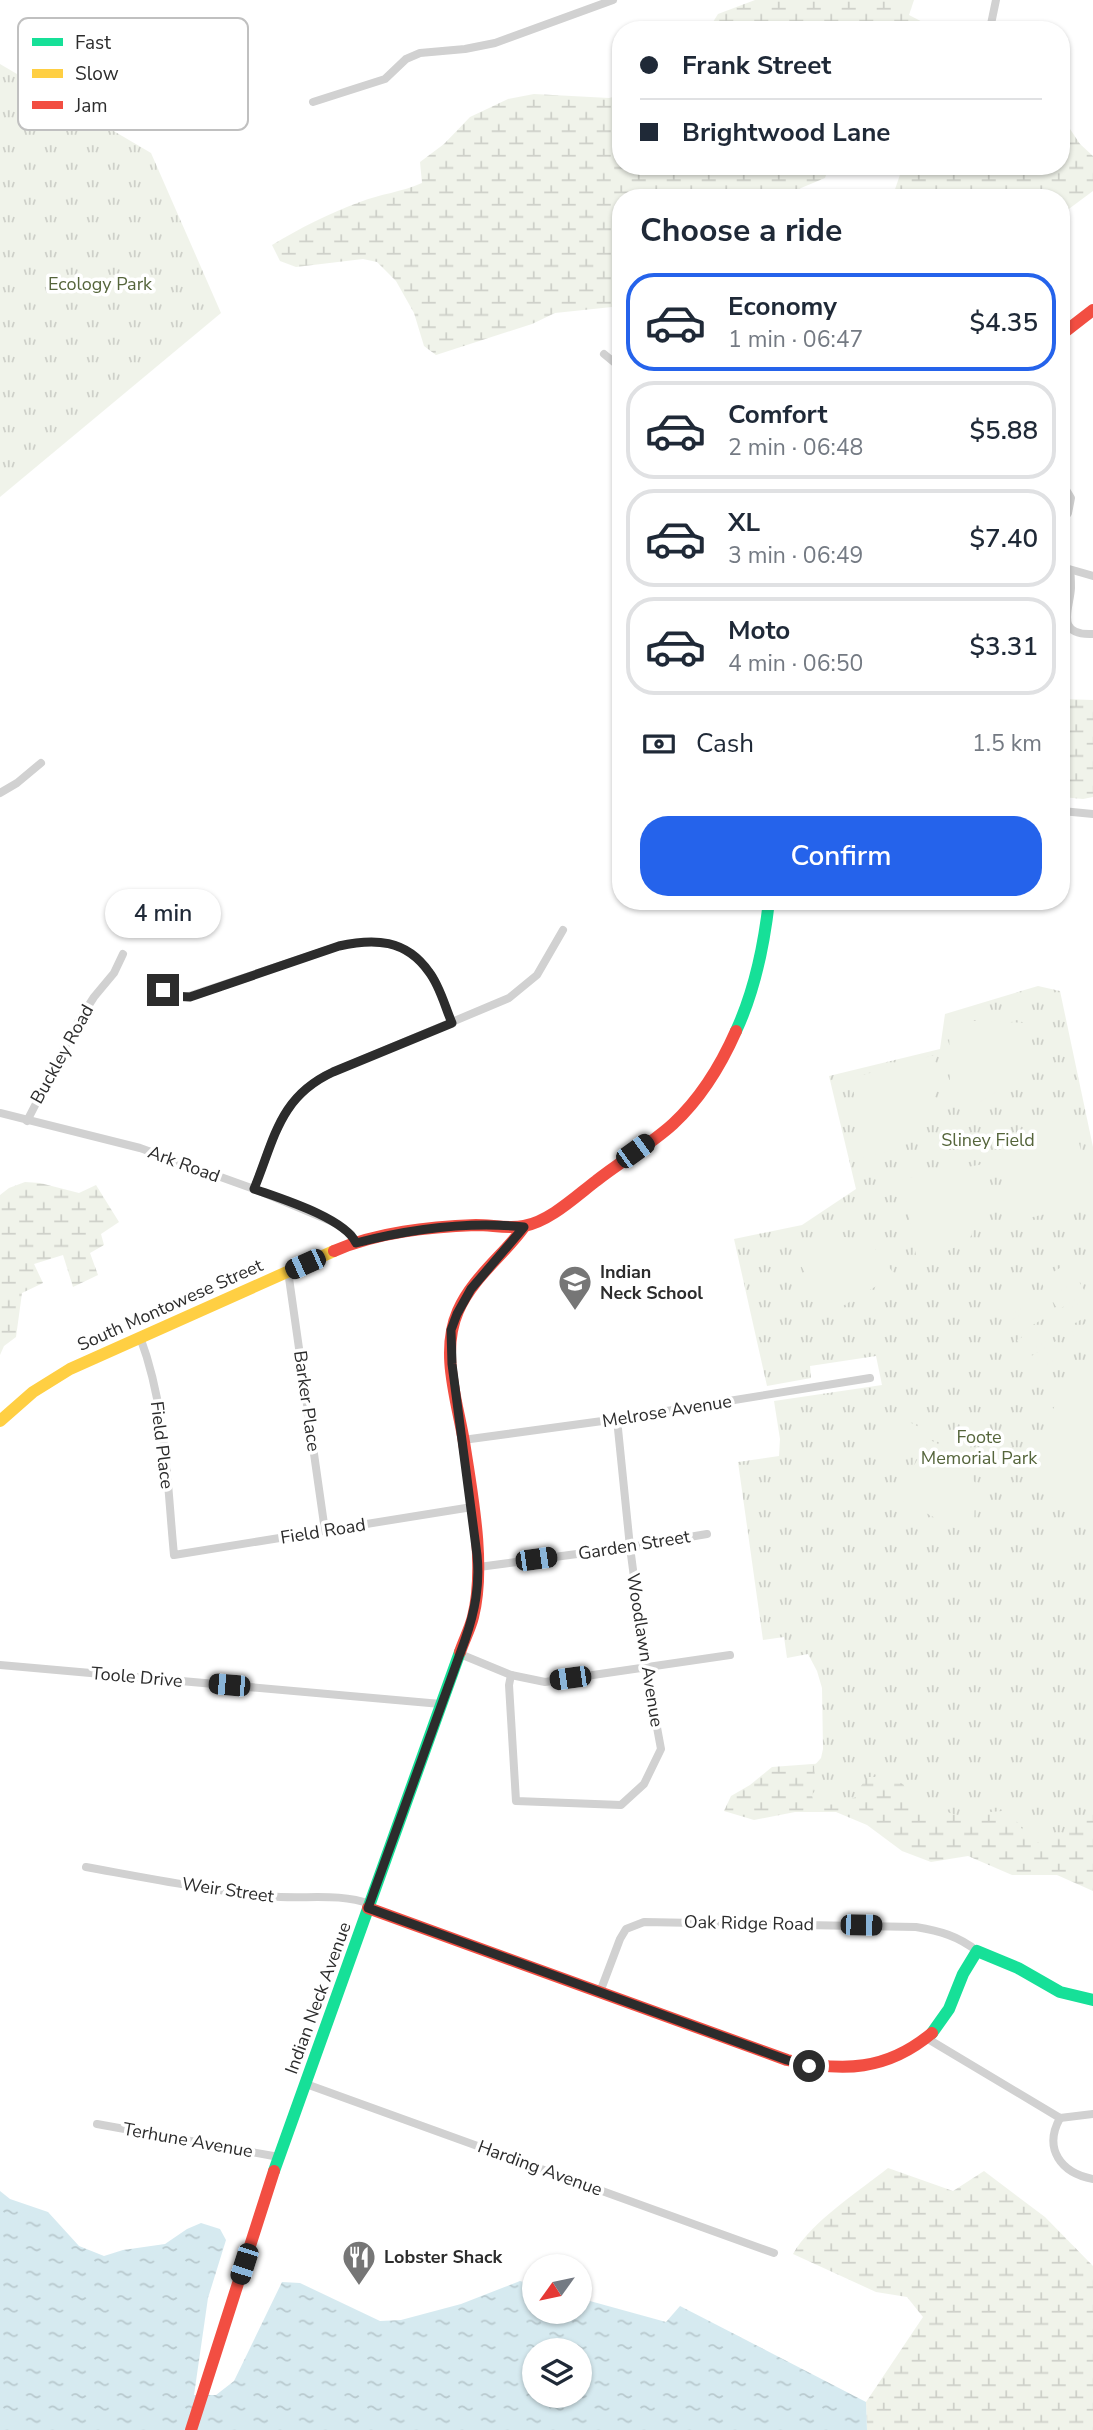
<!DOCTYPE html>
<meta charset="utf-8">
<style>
body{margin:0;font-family:"Nunito Sans",sans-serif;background:#f2f2f3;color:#1f2937;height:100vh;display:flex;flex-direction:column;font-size:26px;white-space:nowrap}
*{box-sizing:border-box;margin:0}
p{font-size:23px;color:#747a83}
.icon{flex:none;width:38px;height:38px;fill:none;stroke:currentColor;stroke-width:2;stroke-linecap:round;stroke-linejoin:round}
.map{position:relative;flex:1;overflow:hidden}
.sheet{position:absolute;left:612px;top:189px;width:458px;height:721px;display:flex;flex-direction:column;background:#fff;border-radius:28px;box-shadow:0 2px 5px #0004}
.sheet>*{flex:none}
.guide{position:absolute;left:612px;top:21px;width:458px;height:154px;border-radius:28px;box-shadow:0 2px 5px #0004;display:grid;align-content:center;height:154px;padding:0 28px;background:#fff}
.needle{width:46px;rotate:237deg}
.controls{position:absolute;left:522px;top:2254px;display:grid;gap:14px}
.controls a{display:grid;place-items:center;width:70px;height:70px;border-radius:50%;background:#fff;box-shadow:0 2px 5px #0004;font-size:35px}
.end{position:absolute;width:32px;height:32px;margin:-16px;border:9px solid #2c2c2c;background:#fff;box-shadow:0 0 0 4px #fff}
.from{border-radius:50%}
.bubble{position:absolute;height:49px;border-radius:24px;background:#fff;box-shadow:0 2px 5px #0004;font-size:23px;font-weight:600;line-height:49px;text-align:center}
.car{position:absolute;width:21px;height:42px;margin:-21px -10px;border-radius:9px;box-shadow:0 0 5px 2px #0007;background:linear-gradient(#222 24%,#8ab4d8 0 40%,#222 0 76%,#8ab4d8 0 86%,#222 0)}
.guide b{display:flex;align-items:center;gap:24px;height:66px;font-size:26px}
.guide b+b{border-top:2px solid #e0e1e3}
.guide i{width:18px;height:18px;background:#1f2937}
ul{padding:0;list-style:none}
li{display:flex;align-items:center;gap:21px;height:98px;margin:0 14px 10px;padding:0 14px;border:4px solid #e0e1e3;border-radius:28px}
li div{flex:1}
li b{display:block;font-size:26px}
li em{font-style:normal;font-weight:600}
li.selected{border-color:#2563eb}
li>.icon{width:63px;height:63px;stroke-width:1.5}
h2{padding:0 28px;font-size:32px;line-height:84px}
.pay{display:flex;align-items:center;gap:18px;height:77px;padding:0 28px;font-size:26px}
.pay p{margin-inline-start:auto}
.action{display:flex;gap:14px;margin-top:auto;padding:14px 28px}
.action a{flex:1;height:80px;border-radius:28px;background:#2563eb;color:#fff;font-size:28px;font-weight:600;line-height:80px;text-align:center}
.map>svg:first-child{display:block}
.wetland{fill:url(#wetland-marsh)}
.park{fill:url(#park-tufts)}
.pitch{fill:#f0f3ea}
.water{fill:url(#water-ripples);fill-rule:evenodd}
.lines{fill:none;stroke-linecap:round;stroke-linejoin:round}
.street{stroke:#d1d1d1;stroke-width:8}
.fast{stroke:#16e098;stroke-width:12}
.slow{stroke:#ffcf43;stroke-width:12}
.jam{stroke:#f24e42;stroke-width:12}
.route{stroke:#2c2c2c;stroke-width:9}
.labels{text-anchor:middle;stroke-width:7;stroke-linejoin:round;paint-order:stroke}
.park-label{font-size:18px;fill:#55653b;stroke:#fff}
.street-label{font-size:18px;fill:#2c2c2c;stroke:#fff}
.poi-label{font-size:18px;font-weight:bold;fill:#2c2c2c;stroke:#fff;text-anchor:start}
.key{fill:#fff;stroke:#c0c0c0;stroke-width:2}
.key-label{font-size:19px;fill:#2c2c2c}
</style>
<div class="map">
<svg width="1093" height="2430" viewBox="0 0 1093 2430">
<defs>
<pattern id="wetland-marsh" width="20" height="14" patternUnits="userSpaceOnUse" patternTransform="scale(1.75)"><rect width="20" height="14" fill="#f0f3ea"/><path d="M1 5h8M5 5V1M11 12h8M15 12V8" fill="none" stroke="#ced0c9"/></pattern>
<pattern id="park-tufts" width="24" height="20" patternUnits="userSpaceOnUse" patternTransform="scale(1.75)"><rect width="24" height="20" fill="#f0f3ea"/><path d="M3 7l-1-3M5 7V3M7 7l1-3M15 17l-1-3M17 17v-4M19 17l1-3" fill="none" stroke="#ced0c9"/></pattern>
<pattern id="water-ripples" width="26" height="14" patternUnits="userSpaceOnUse" patternTransform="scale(1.75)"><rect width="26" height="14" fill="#d6eaf0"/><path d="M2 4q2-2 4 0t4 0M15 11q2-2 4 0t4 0" fill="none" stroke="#b8c9ce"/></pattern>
</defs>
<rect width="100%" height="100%" fill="#fff"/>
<!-- wetland -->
<g class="wetland">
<path d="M755,0H914L909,15L938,30H708L718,14Z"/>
<path d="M534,94L609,98L621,95V166H829L825,178L801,188L786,198H621V302L612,307L555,313L532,324L436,355L424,346L414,313L396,281L377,262L363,259L296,267L280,261L272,245C300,228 330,213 360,202C380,194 402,192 422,183L420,162L444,144L470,117L508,99Z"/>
<path d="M1062,117L1080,144L1093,156V191L1062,214V198H892L903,166H1062Z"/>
<path d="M1062,699L1093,700V797L1083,799L1062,797Z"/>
<path d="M25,1182L40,1183L79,1193L96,1185L119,1222L101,1234L104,1245L90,1253L98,1275L73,1287L63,1255L34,1264L43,1283L22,1293L16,1337L4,1346L0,1355V1195L9,1188Z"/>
<path d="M1093,1718V1891L1057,1875H1012L968,1856L931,1862L902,1851L867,1825L836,1812H795L754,1820L724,1811L731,1796L750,1785L772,1767L866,1760Z"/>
<path d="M888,2168L953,2191L984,2171L1045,2217L1093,2266V2430H867L866,2402L923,2317L907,2297L876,2292L793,2254C811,2222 859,2191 888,2168Z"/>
</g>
<!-- park -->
<g class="park">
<path d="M0,64L151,153L221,313L0,497Z"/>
<path d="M1038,986L1060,991L1093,1147V1814L1061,1836L1039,1843L1030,1840L1017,1822L1002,1811L978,1813L963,1817L944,1811L924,1815L916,1807L903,1784L883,1777H867L861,1786L858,1796C845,1802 825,1810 813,1800L812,1795L816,1789L814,1766L821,1758L823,1749L822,1688L817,1671L808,1654L787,1658L784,1637L763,1640L738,1462L779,1456L780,1439L774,1401L882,1385L876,1356L810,1366L811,1378L767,1386L734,1239L802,1225L856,1189L829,1076L940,1049L945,1014Z"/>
</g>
<!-- pitch -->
<g class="pitch">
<path d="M949,1020L1032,1023V1048L1019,1078L975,1105L950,1092Z"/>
<path d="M934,1055L939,1081L928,1121L901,1148L862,1158L852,1078Z"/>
<path d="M1071,1114L1093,1194V1202L1013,1222L1003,1214L1005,1168L1031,1131Z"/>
<path d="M989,1163L990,1195L969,1240L918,1266L902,1179Z"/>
<path d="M828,1234L870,1242L895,1275L826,1316L791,1245Z"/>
<path d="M1068,1263L1076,1276L1047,1293L1040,1280Z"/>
<path d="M1078,1280L1086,1293L1058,1310L1050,1297Z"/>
<path d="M1024,1289L1032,1302L1004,1319L996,1306Z"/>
<path d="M1089,1297L1093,1305V1313L1068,1327L1061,1314Z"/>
<path d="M1035,1306L1043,1319L1014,1336L1007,1323Z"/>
<path d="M1093,1319V1337L1079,1345L1071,1332Z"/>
<path d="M1045,1324L1053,1337L1025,1354L1017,1340Z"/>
<path d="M1056,1341L1064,1354L1036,1371L1028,1358Z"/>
<path d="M1073,1375L1093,1387V1532C1055,1509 1024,1475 1044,1428C1052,1409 1063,1392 1073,1375Z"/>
<path d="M894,1414L919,1427L896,1469L872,1455Z"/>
<path d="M928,1439L961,1455L975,1483L974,1538L897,1498Z"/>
<path d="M1056,1526L1085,1549L1082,1555L1071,1558L1052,1572L1036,1556L1040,1538Z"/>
</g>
<!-- water -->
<path class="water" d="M0,2191L10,2199L48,2212L79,2246L104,2256L123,2250L165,2244L187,2229L201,2223L220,2229L226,2240L208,2298L194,2395H216L234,2381L282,2282L300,2283L380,2321L401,2320L461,2304L520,2281L534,2285V2312H579V2298L666,2322L680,2306L866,2402L867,2430H0ZM534,2350H579V2396H534Z"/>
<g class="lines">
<!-- street -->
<g class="street">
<path d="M991,24L996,0"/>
<path d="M313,102L385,79L406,59L420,53L465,49L495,43L613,0"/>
<path d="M604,354L621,368"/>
<path d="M1062,483L1071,498L1068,513L1062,522"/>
<path d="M1062,567L1093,576"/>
<path d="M1070,570C1071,576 1071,582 1071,588C1070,608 1054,636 1093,634"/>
<path d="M0,793L17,783L41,763"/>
<path d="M1062,811L1093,814"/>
<path d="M153,977L169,995L186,997L339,946C374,938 406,939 429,972C440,986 445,1007 452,1023"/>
<path d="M0,1113L140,1148L254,1189L333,1222L351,1234L356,1243"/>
<path d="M27,1121L78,1022L94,997L114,973L123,954"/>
<path d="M254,1189C274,1139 280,1096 333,1072L509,998L537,975L563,930"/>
<path d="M288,1271L325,1531"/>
<path d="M140,1337C166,1406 167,1482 174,1555L472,1507"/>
<path d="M463,1440L617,1419L870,1378"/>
<path d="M479,1567L630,1547L707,1534"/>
<path d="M460,1654L511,1675L545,1682L730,1655"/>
<path d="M0,1665L441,1704"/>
<path d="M511,1675L509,1685L516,1801L621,1805L644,1784L661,1749L646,1668L630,1547L617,1419"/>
<path d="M86,1867C147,1878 207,1890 268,1896C301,1900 338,1892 370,1904"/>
<path d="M600,1992L620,1939L626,1929L644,1922L916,1927C940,1931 958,1936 977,1951"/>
<path d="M928,2039L1060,2118L1093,2114"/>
<path d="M306,2084L774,2253"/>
<path d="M1060,2118C1043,2149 1061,2173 1093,2179"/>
<path d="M97,2124L279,2157"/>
</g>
<!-- fast -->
<g class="fast">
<path d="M736,1031C755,990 764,946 769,901"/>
<path d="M932,2033L949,2009L963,1974L977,1951L1018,1968L1060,1992L1093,2000"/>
<path d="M274,2171L460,1652"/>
</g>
<!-- slow -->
<path class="slow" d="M0,1421L33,1392L70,1369L334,1251"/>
<!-- jam -->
<g class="jam">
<path d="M1062,334L1093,310"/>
<path d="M334,1251C377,1232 429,1227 476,1225C492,1225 508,1229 524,1226C550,1221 575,1197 596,1181C621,1161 650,1145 673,1124C701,1098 721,1065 736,1031"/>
<path d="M460,1652C464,1640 470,1629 473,1617C486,1566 472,1494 464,1442C457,1400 440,1352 458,1311C472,1278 504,1255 524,1227"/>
<path d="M368,1908L787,2060C843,2072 887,2071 932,2033"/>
<path d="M191,2430L274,2171"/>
</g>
</g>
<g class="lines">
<!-- route -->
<path class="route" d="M163,990L172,996L190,997L339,946C374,938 406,939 429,972C440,986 445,1007 452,1023L333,1072C279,1097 275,1138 254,1189C279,1198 345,1218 356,1243C411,1229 467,1221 524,1227L471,1289L457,1314L451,1330L452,1364L477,1555C480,1585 475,1611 465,1640L368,1908L787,2060L809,2066"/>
</g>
<!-- icons -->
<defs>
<symbol id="school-pin" viewBox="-11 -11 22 30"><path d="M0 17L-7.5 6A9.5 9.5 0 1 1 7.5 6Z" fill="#767676" stroke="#fff"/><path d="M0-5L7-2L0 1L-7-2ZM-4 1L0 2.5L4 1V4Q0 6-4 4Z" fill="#fff"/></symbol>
<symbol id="restaurant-pin" viewBox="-11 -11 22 30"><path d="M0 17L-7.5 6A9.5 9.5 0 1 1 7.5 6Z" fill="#767676" stroke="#fff"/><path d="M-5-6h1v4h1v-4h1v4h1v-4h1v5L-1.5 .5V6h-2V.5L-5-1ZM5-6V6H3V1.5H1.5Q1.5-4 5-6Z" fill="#fff"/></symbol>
</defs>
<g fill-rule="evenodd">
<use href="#school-pin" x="556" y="1263" width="38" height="52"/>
<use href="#restaurant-pin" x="340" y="2238" width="38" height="52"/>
</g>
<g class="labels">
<!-- park labels -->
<g class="park-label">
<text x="100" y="290">Ecology Park</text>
<text x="988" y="1146">Sliney Field</text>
<text x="979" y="1443">Foote<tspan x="979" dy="21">Memorial Park</tspan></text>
</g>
<!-- street labels -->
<g class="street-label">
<text transform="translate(62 1054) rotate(-61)" y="6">Buckley Road</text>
<text transform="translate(184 1164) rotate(20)" y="6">Ark Road</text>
<text transform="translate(170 1305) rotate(-24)" y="6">South Montowese Street</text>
<text transform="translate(307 1401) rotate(82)" y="6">Barker Place</text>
<text transform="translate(667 1411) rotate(-9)" y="6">Melrose Avenue</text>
<text transform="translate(162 1445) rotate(83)" y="6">Field Place</text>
<text transform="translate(323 1531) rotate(-9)" y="6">Field Road</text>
<text transform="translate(634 1545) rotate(-9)" y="6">Garden Street</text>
<text transform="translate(645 1650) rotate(81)" y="6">Woodlawn Avenue</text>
<text transform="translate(137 1677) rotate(5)" y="6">Toole Drive</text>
<text transform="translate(228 1890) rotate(8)" y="6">Weir Street</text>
<text transform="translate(749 1923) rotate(1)" y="6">Oak Ridge Road</text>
<text transform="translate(318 1998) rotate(-70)" y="6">Indian Neck Avenue</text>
<text transform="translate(188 2140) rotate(10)" y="6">Terhune Avenue</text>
<text transform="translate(540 2168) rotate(20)" y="6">Harding Avenue</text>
</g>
<!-- poi labels -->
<g class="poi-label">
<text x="600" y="1278">Indian<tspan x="600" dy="21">Neck School</tspan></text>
<text x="384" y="2263">Lobster Shack</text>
</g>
</g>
<!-- legend -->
<rect x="18" y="18" width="230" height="112" rx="10" class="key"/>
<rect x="32" y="38" width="31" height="8" fill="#16e098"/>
<rect x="32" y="69" width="31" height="9" fill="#ffcf43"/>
<rect x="32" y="101" width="31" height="8" fill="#f24e42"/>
<g class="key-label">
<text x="75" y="49">Fast</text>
<text x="75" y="80">Slow</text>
<text x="75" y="112">Jam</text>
</g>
</svg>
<div class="controls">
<a><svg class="needle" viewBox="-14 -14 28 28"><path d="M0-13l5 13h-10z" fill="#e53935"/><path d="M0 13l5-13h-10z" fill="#747a83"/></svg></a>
<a><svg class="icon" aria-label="layers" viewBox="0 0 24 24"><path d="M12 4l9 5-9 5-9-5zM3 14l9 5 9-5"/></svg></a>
</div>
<i class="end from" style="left:809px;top:2066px"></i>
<i class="end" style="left:163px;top:990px"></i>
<div class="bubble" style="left:105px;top:889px;width:116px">4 min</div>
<i class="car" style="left:635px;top:1151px;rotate:54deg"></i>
<i class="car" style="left:305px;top:1264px;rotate:246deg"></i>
<i class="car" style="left:536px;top:1559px;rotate:82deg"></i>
<i class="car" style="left:570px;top:1678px;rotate:262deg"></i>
<i class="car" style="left:229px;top:1685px;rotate:275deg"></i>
<i class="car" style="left:861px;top:1925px;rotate:91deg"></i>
<i class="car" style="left:244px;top:2264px;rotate:198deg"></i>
<div class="guide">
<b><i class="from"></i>Frank Street</b>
<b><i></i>Brightwood Lane</b>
</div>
<section class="sheet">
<h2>Choose a ride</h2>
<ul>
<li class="selected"><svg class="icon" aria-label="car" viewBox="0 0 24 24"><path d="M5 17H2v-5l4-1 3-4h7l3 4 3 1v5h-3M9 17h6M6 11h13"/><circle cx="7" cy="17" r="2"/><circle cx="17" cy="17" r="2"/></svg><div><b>Economy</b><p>1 min · 06:47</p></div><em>$4.35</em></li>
<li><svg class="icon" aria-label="car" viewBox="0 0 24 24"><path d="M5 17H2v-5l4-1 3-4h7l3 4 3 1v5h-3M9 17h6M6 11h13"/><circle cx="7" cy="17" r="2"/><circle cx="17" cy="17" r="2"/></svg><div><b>Comfort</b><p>2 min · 06:48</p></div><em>$5.88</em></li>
<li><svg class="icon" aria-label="car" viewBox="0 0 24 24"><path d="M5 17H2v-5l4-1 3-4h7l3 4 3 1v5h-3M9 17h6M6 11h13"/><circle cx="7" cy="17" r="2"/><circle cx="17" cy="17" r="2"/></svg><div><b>XL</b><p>3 min · 06:49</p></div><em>$7.40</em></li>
<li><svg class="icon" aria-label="car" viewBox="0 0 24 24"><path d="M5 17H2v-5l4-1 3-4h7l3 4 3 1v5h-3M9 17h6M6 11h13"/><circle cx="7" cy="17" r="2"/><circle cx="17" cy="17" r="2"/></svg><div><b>Moto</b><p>4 min · 06:50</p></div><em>$3.31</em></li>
</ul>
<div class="pay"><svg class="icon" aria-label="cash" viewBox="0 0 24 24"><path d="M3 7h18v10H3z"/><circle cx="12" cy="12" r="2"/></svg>Cash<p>1.5 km</p></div>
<div class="action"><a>Confirm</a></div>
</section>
</div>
